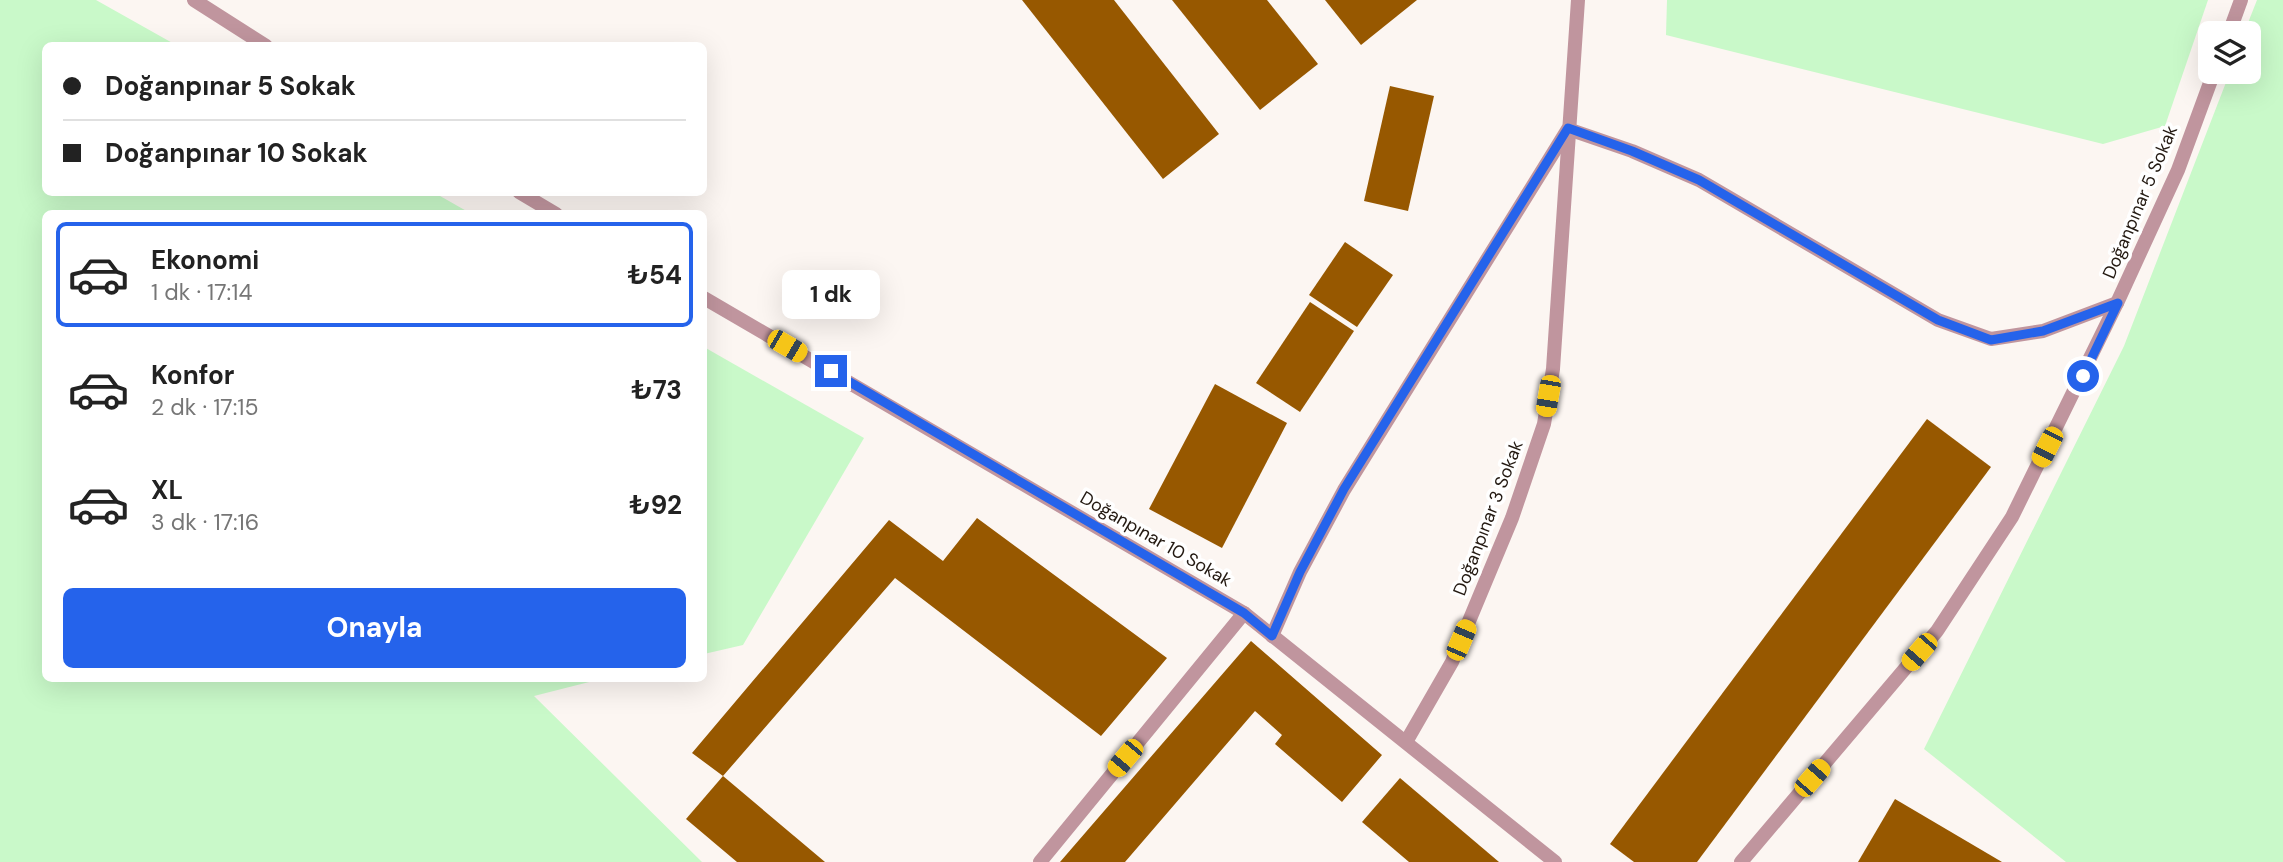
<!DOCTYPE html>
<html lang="tr">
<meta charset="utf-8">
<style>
body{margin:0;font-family:"DM Sans",sans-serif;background:#f6f6f6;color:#222;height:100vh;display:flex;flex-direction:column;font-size:26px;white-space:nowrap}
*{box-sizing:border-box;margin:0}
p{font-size:23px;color:#767676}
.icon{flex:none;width:38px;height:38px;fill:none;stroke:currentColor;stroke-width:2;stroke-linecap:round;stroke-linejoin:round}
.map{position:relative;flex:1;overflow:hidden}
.panel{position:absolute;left:42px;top:210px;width:665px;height:472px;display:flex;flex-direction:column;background:#fff;border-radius:10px;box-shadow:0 7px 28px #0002}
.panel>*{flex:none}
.hud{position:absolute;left:42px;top:42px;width:665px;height:154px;border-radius:10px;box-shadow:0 7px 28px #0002;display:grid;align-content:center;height:154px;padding:0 21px;background:#fff}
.tools{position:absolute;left:2198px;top:21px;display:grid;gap:14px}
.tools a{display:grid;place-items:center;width:63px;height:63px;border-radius:10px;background:#fff;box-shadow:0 7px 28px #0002;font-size:35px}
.end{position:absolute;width:32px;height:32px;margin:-16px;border:9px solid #2563eb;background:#fff;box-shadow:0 0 0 4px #fff}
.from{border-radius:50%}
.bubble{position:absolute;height:49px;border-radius:10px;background:#fff;box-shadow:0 7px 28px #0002;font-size:23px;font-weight:700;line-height:49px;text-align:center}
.car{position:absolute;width:21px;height:42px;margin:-21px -10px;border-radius:9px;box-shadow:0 0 5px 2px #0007;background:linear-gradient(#f5c518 24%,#345 0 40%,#f5c518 0 76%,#345 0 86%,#f5c518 0)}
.hud b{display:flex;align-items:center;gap:24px;height:66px;font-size:26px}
.hud b+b{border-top:2px solid #e0e0e0}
.hud i{width:18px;height:18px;background:#222}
ul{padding:12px 0 0;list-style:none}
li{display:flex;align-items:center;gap:21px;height:105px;margin:0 14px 10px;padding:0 7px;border:4px solid transparent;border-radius:10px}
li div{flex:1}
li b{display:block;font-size:26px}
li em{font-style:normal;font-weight:700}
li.current{border-color:#2563eb}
li>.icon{width:63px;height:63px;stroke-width:1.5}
.primary-button{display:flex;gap:14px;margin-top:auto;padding:14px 21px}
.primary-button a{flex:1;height:80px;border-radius:10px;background:#2563eb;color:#fff;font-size:28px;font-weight:700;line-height:80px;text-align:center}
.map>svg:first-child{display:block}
.green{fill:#c9f9c9}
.building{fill:#975800}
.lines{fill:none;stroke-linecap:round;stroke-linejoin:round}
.service{stroke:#c0959e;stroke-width:14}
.route{stroke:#2563eb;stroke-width:9}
.labels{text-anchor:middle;stroke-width:7;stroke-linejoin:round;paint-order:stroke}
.street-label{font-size:18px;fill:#231911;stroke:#fff}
</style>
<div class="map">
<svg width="2283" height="862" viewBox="0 0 2283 862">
<rect width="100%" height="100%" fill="#fcf6f2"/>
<!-- green -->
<g class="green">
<path d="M0,0H96L176,45L46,46V192H433L470,213L46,214V679H601L534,696L702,862H0Z"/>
<path d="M1667,0H2208L2165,126L2103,144L1666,35Z"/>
<path d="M2257,0H2283V862H2066L1924,749L2124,346L2230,72H2249V33H2244Z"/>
<path d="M704,347L864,438L743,645L704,654Z"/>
</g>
<!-- building -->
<g class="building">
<path d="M1022,0H1114L1219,134L1163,179Z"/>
<path d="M1172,0H1267L1318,64L1260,110Z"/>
<path d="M1325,0H1417L1361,45Z"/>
<path d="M1390,86L1434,96L1408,211L1364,201Z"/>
<path d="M1345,242L1393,275L1357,327L1309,295Z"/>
<path d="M1310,302L1354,331L1300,412L1256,383Z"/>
<path d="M1215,384L1287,423L1222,548L1149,509Z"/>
<path d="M1927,419L1991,467L1697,862H1634L1610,844Z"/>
<path d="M977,518L1167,658L1101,736L895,578L723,776L692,753L889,520L943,561Z"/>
<path d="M1251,641L1382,755L1342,802L1275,744L1282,735L1255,711L1125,862H1060Z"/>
<path d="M723,776L825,862H737L686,819Z"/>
<path d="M1400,778L1499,862H1409L1362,822Z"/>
<path d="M1895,799L2002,862H1858Z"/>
</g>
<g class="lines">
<!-- service -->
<g class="service">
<path d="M194,0L266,46"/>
<path d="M2229,33L2241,0"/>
<path d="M519,192L556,214"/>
<path d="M704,298L1244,613L1555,862"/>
<path d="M1272,636L1300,572L1344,490L1568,129L1632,151L1699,180L1938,320L1991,339L2043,331L2117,303"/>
<path d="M1406,742L1452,662L1512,518L1544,424L1553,369L1578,0"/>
<path d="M1040,862L1244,613"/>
<path d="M1741,862L1937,631L2012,517L2117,303L2178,170L2214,72"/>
</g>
</g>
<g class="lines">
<!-- route -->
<path class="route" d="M831,371L1244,613L1272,636L1300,572L1344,489L1568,128L1632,151L1699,180L1938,320L1991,340L2043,331L2118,303L2083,376"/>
</g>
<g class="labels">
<!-- street labels -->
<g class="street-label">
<text transform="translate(2140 202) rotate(-67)" y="6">Doğanpınar 5 Sokak</text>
<text transform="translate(1488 518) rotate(-69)" y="6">Doğanpınar 3 Sokak</text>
<text transform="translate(1156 539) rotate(30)" y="6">Doğanpınar 10 Sokak</text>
</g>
</g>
</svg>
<div class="tools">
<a><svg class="icon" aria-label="layers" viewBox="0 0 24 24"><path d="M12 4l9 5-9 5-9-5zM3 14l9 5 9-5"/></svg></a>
</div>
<i class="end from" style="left:2083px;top:376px"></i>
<i class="end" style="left:831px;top:371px"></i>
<div class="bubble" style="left:782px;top:270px;width:98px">1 dk</div>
<i class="car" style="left:787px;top:346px;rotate:120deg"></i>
<i class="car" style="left:1548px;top:396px;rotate:190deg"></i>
<i class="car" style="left:2047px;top:447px;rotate:207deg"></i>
<i class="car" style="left:1461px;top:640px;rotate:23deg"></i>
<i class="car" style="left:1919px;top:652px;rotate:221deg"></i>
<i class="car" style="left:1125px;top:758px;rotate:220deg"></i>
<i class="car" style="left:1812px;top:778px;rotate:41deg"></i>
<div class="hud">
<b><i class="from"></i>Doğanpınar 5 Sokak</b>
<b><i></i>Doğanpınar 10 Sokak</b>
</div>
<section class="panel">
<ul>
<li class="current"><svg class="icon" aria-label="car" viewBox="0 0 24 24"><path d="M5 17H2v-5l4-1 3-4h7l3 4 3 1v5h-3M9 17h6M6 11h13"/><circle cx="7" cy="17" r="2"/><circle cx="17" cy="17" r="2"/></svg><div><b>Ekonomi</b><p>1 dk · 17:14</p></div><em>₺54</em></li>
<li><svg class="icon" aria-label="car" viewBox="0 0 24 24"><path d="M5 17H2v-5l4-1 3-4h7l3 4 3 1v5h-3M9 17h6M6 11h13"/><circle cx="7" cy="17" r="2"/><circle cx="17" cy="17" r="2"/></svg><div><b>Konfor</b><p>2 dk · 17:15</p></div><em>₺73</em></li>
<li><svg class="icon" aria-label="car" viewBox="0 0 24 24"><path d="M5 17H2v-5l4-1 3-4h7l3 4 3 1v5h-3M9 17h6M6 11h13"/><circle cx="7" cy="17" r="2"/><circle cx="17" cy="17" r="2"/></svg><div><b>XL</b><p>3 dk · 17:16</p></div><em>₺92</em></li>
</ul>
<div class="primary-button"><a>Onayla</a></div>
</section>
</div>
